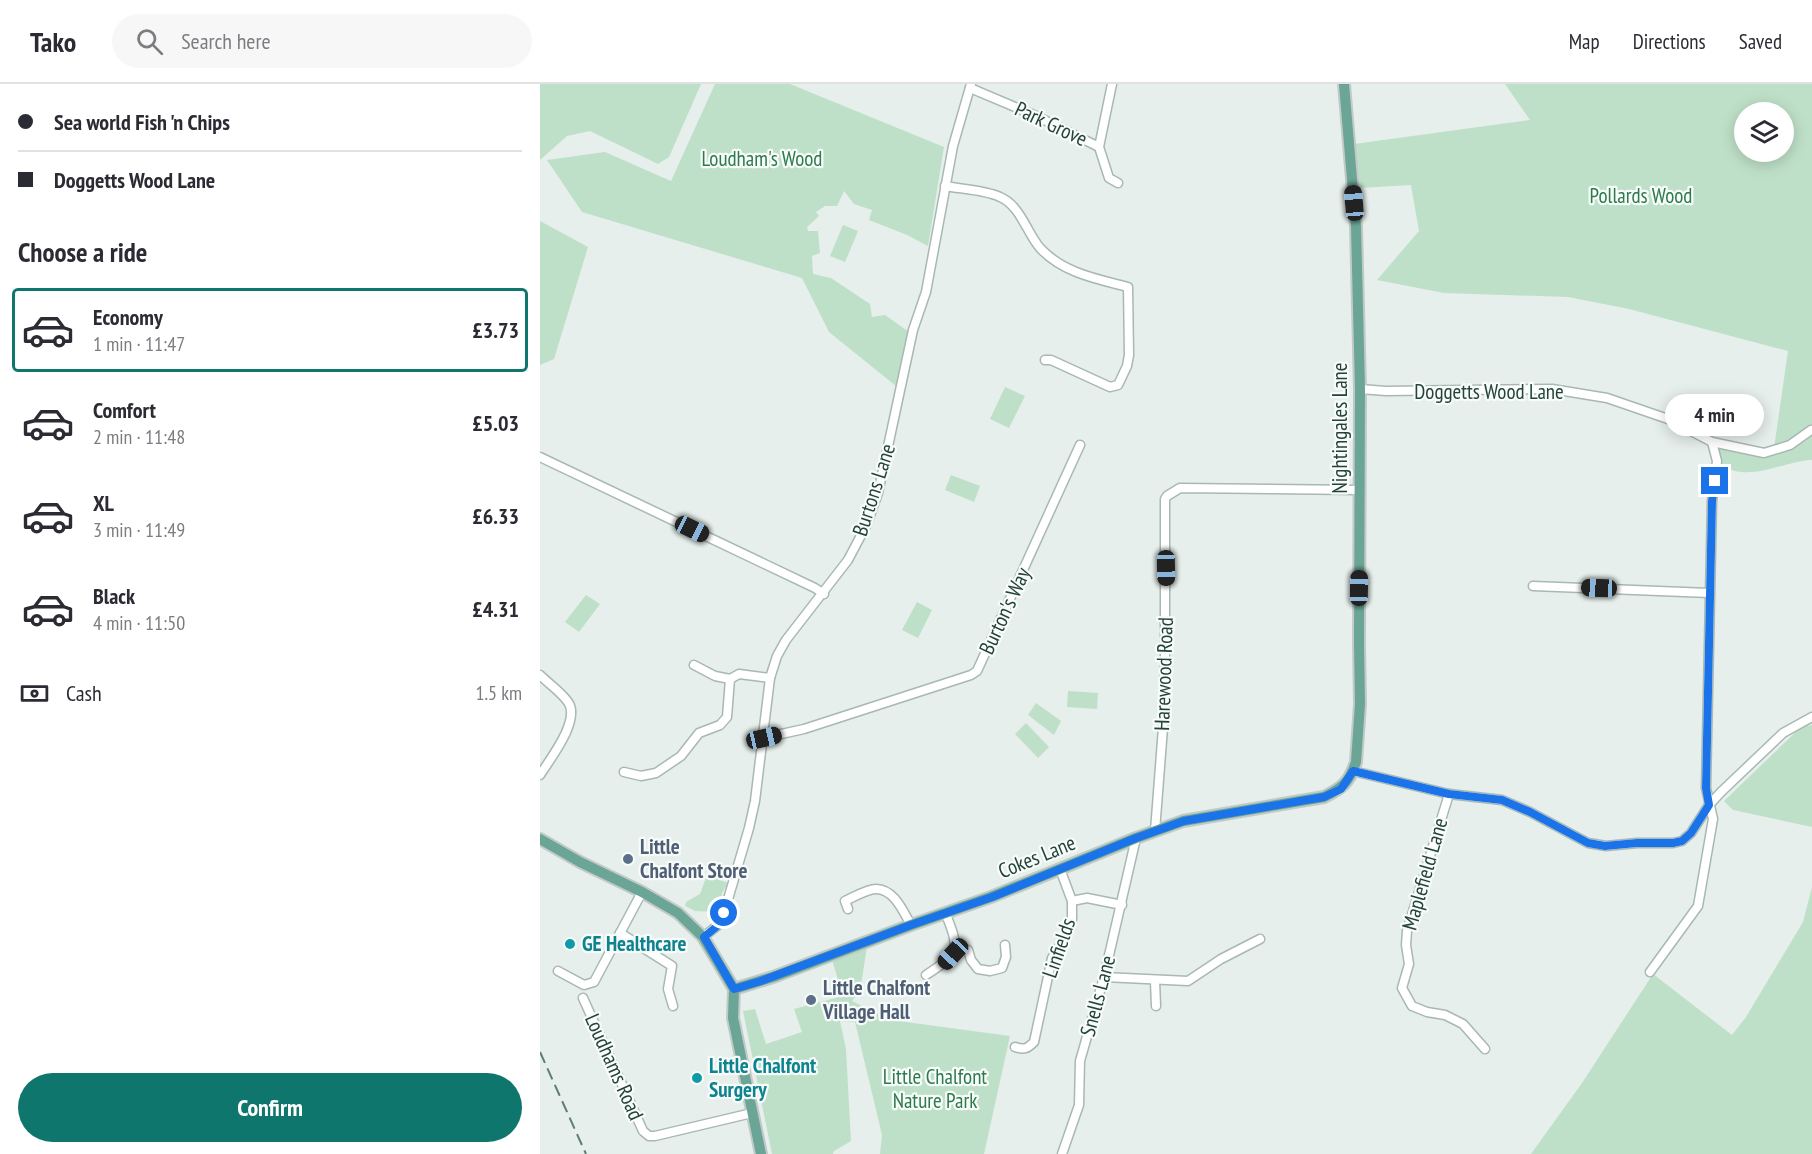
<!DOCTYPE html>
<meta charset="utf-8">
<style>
body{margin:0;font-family:"PT Sans Narrow",sans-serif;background:#f7f7f7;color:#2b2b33;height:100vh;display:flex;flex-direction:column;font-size:22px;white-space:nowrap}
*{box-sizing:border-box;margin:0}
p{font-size:20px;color:#7c7c81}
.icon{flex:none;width:33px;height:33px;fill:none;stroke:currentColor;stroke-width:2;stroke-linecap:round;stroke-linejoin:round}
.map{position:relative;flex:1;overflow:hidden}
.details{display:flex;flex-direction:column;background:#fff;width:540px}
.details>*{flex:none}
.top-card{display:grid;align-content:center;height:132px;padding:0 18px;background:#fff}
.tools{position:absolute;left:1194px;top:18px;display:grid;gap:12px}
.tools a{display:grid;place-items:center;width:60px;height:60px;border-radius:50%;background:#fff;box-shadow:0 3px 15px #0003;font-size:30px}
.end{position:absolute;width:27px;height:27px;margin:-14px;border:8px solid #1a73e8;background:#fff;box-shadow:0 0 0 3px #fff}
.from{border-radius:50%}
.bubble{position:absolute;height:42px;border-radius:21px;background:#fff;box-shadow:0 3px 15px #0003;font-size:20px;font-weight:700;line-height:42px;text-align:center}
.car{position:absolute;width:18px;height:36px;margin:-18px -9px;border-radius:8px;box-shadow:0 0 4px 2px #0007;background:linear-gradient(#222 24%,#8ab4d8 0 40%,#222 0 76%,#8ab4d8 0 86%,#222 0)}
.top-card b{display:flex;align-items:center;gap:21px;height:57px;font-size:22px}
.top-card b+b{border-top:2px solid #e1e1e2}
.top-card i{width:15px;height:15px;background:#2b2b33}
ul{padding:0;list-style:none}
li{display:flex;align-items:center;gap:18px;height:84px;margin:0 12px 9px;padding:0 6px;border:3px solid transparent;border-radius:6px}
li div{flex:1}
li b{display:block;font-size:22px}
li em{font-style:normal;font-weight:700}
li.current{border-color:#0f766e}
li>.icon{width:54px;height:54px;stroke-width:1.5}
h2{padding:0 18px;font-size:27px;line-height:72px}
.pay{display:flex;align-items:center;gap:15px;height:66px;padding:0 18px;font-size:22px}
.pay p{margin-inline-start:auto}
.action{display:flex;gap:12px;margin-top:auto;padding:12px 18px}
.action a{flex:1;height:69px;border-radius:36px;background:#0f766e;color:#fff;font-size:24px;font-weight:700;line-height:69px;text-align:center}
header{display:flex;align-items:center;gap:36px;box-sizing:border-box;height:84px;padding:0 30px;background:#fff;border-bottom:2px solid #e1e1e2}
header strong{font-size:28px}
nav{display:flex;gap:33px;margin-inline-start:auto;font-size:21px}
.search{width:420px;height:54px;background:#f7f7f7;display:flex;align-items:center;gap:15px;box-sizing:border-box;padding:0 21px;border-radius:33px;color:#7c7c81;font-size:22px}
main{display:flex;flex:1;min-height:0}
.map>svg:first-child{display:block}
.green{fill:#bfe0c8;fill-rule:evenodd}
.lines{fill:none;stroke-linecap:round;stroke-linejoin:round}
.minor-casing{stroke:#a8b8b2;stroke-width:11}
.major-casing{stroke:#c2cac8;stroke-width:14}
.minor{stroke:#fff;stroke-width:8}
.major{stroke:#6aa596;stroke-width:10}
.rail{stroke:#5f7d75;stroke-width:2;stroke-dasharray:12 6;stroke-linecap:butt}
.route{stroke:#1a73e8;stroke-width:8}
.service-dot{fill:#5c6f8a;stroke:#f7fbf9;stroke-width:2}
.culture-dot{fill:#0f9aa8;stroke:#f7fbf9;stroke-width:2}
.labels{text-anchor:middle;stroke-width:4.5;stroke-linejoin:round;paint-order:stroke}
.street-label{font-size:21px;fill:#24423a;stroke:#f7fbf9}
.park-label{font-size:21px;fill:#2d7a4b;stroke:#f7fbf9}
.service-label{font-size:21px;font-weight:bold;fill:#4e5e75;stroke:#f7fbf9;text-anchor:start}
.culture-label{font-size:21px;font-weight:bold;fill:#0d838f;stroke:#f7fbf9;text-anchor:start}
</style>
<header>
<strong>Tako</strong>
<div class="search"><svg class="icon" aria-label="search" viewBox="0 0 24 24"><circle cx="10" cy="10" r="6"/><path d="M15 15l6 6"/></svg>Search here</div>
<nav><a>Map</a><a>Directions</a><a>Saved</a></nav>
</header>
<main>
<section class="details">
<div class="top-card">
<b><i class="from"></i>Sea world Fish 'n Chips</b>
<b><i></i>Doggetts Wood Lane</b>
</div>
<h2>Choose a ride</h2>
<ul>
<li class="current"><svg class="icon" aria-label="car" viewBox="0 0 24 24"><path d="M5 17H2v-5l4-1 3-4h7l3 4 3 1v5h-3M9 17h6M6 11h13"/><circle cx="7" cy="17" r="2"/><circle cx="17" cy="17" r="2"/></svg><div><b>Economy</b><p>1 min · 11:47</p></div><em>£3.73</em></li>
<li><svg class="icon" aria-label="car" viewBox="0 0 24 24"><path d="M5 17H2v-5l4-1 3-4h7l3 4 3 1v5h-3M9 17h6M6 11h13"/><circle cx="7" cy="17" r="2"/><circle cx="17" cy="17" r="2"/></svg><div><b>Comfort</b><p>2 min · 11:48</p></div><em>£5.03</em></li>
<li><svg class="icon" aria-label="car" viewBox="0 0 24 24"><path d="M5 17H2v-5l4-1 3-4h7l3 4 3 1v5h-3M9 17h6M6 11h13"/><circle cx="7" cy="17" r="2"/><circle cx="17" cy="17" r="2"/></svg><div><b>XL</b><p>3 min · 11:49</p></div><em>£6.33</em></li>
<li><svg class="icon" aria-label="car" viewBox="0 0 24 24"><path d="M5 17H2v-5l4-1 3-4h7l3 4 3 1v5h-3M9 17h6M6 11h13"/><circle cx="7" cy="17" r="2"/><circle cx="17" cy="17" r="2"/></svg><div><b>Black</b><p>4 min · 11:50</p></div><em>£4.31</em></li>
</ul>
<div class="pay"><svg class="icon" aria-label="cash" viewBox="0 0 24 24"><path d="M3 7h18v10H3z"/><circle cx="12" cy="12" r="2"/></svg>Cash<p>1.5 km</p></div>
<div class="action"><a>Confirm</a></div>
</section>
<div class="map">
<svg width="1272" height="1070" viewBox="0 0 1272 1070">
<rect width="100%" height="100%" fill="#e6efeb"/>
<!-- green -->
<g class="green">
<path d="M0,0H161L129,73L118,80L50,47L27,52L0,76Z"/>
<path d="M175,0H250L404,63L388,162L367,151L329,136L332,126L314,120L304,107L297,122H285L276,128L279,132L267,143L268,147H278L280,169L272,172L273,190L291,194L330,220L332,233L345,231L369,248L356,302L289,248L262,194L42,128L7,76L65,68L131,97Z"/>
<path d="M965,0H1272V376C1242,377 1206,401 1179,379V365L1184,356L1213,365L1234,364L1248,267L1089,225L1028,213L904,209L837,196L879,147L871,101L820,104L814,60L990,36ZM1204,28H1244V68H1204Z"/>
<path d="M0,137L48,163L14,275L0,281Z"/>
<path d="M303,141L318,147L305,178L290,172Z"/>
<path d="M465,303L485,312L469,344L450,335Z"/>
<path d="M411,391L440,402L434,418L405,406Z"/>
<path d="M46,511L60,520L39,548L25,538Z"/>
<path d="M377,518L392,526L378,554L362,546Z"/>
<path d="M528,607L558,609L557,625L527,623Z"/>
<path d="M496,619L521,637L514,651L488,631Z"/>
<path d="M486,639L509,663L498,674L475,650Z"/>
<path d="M1272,641V743L1193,726L1184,717L1261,643Z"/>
<path d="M167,791L188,799L182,809L178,828L155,827L145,822L146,818L160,810Z"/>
<path d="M1272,803V1070H991L1042,999L1113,890L1192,951L1206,933L1263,838Z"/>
<path d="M327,863L320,907L312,917L351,936L470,952L444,1070H340L342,1051L315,938L300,937L306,965L311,1057L294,1067L293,1070H232L203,927L215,925L226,960L262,948L254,925L303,912L292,876Z"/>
</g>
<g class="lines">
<defs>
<g id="minor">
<path d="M572,0L559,63L569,94L578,99"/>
<path d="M430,4L494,31L559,63"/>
<path d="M405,102C421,105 446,106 460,113C480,121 487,149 500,164C523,189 557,195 588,203L589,271L587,282L578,301L570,303L511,276H505"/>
<path d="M820,305L846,307L1012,305L1067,314L1128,335L1172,358L1177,377L1172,417L1166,704L1173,735L1158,822L1110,888"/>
<path d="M1172,358L1224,369L1250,361L1271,346"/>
<path d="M0,373L275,504L284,510"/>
<path d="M993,502L1169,509"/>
<path d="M154,581L175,592L190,595"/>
<path d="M0,591C9,600 21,608 28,618C41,636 10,675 0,691"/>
<path d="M223,654L264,645L431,591L437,587L540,361"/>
<path d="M813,687L909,710L962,716L990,728L1048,759L1066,762L1097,759H1133L1142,757L1151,749L1169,721L1181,708L1243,649L1272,633"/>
<path d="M84,688L101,692L116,689L141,672L159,649L180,641L187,633L190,595L199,590L230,594"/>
<path d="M909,710L867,847L866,861L869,880L862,904L872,922L887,928L905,931L923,940L945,965"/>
<path d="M615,747L625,618V415L627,412L640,404L820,406"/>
<path d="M532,817L547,814L582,821"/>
<path d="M308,825L305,817C314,813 327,805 336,805C354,805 363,827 371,841"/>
<path d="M80,849L132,882L128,905L133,922"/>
<path d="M163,853L181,839L209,744L215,717L230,594L237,572L246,556L308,476L327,440L338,409L373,246L386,208L413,62L431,0"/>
<path d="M415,863L428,866L431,876L438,885L450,887L462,884L466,873L465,861"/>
<path d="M18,887L44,901L54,898L102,808"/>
<path d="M386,891C420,869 420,865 405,828"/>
<path d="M564,893L648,897L681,875L720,855"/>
<path d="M615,897L616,922"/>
<path d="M43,914L103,1047L109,1052H115L212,1029"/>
<path d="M475,963C484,966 487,965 494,958L512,874L526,851L532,835V817L520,785"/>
<path d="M522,1070L539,1021L540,977L564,893L596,754"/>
</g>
<g id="major">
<path d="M0,755L40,778L102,808L138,829L163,853L194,905"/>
<path d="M194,905L233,893L371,841L451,813L596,754L643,737L784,713C802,704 809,699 816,678L820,620L819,559L820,305L816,143L804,0"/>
<path d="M194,905L193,934L221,1070"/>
</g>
</defs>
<!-- minor casing -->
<use href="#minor" class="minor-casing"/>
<!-- major casing -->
<use href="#major" class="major-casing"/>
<!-- minor -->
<use href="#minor" class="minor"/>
<!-- major -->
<use href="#major" class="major"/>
<!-- rail -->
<path class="rail" d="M0,968L46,1070"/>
</g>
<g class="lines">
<!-- route -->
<path class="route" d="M184,829L181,839L164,853L194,905L221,897L371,841L452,813L596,754L644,737L784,713L801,705L813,687L909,710L962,716L990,728L1048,759L1065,762L1097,759H1133L1142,757L1151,749L1169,721L1166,704L1172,417L1175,397"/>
</g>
<!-- markers -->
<g class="service-dot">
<circle cx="88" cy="775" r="6"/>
<circle cx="271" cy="916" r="6"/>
</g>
<g class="culture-dot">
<circle cx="30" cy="860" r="6"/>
<circle cx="157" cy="994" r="6"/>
</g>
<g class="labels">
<!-- street labels -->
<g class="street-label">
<text transform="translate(511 40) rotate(25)" y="7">Park Grove</text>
<text x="949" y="315">Doggetts Wood Lane</text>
<text transform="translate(800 344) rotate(-90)" y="7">Nightingales Lane</text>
<text transform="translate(334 406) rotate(-72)" y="7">Burtons Lane</text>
<text transform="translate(465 527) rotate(-65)" y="7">Burton's Way</text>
<text transform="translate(624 590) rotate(-88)" y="7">Harewood Road</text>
<text transform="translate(497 773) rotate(-22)" y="7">Cokes Lane</text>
<text transform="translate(885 790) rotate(-74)" y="7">Maplefield Lane</text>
<text transform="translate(519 864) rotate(-71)" y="7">Linfields</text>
<text transform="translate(558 912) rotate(-75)" y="7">Snells Lane</text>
<text transform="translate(74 983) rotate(66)" y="7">Loudhams Road</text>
</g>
<!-- park labels -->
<g class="park-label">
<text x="222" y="82">Loudham's Wood</text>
<text x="1101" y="119">Pollards Wood</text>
<text x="395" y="1000">Little Chalfont<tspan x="395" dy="24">Nature Park</tspan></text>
</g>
<!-- service labels -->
<g class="service-label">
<text x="100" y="770">Little<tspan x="100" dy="24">Chalfont Store</tspan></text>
<text x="283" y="911">Little Chalfont<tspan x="283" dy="24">Village Hall</tspan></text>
</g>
<!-- culture labels -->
<g class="culture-label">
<text x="42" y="867">GE Healthcare</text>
<text x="169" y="989">Little Chalfont<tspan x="169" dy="24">Surgery</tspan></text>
</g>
</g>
</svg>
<div class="tools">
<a><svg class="icon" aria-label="layers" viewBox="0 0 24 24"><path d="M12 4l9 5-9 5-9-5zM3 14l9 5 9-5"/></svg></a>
</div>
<i class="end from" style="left:184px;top:829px"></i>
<i class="end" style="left:1175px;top:397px"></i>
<div class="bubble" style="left:1125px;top:310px;width:99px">4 min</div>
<i class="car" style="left:814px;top:119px;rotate:355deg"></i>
<i class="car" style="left:152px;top:445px;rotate:116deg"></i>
<i class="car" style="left:626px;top:484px;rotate:179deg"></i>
<i class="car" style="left:819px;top:504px;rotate:1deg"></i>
<i class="car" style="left:1059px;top:504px;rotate:272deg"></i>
<i class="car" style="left:224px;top:654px;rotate:77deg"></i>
<i class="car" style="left:413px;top:870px;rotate:223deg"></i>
</div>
</main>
